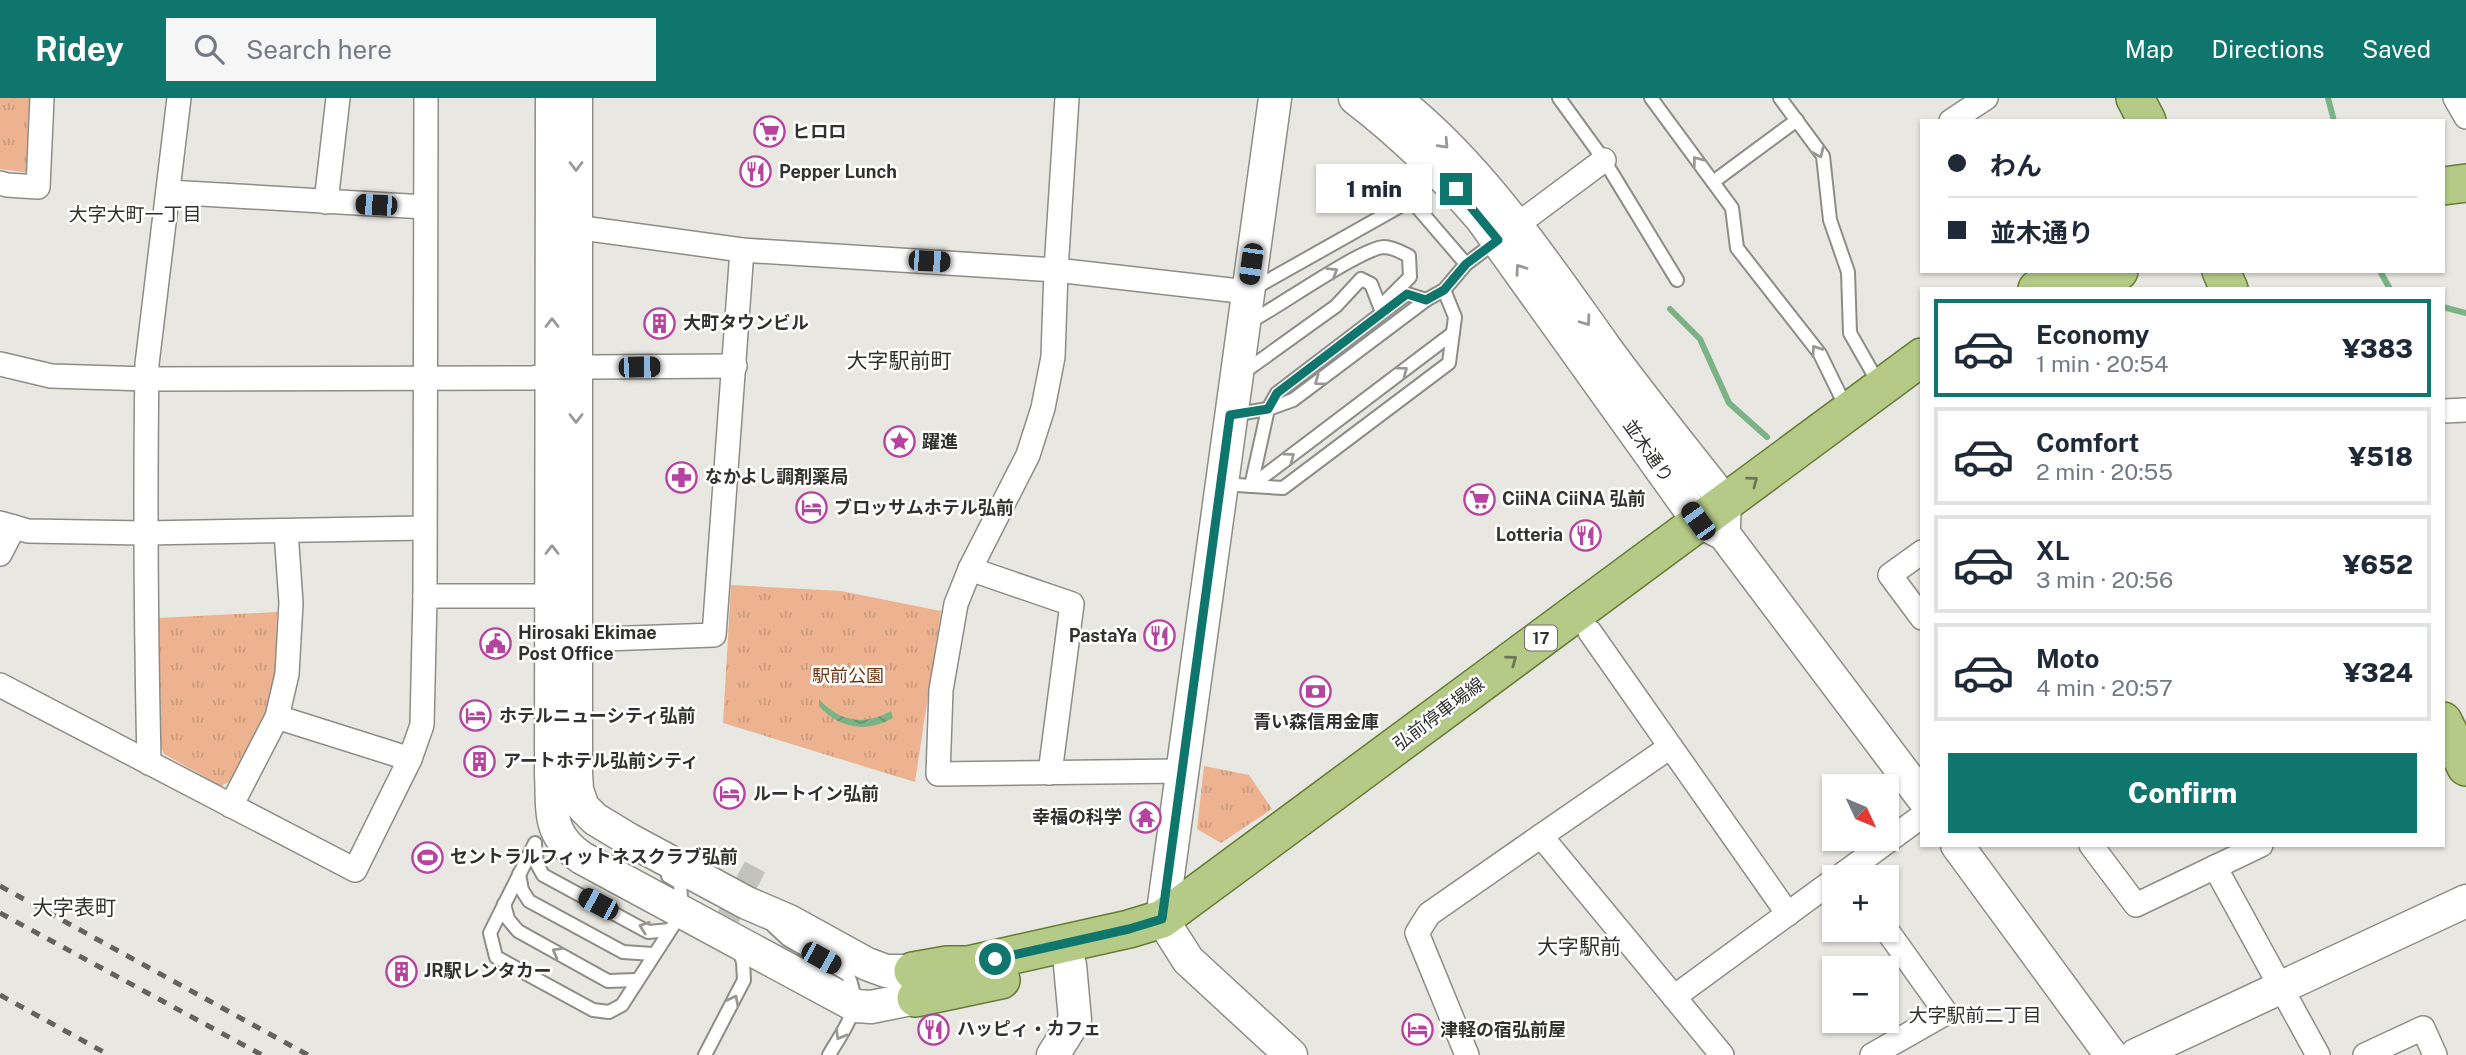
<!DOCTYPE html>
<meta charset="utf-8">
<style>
body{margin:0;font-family:"Public Sans","Noto Sans JP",sans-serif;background:#f6f6f7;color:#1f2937;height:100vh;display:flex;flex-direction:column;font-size:26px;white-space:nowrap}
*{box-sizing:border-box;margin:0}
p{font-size:23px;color:#747a83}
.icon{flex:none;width:38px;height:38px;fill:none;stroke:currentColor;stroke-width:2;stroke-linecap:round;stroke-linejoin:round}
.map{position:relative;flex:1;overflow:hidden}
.side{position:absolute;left:1920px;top:189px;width:525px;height:560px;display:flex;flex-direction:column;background:#fff;border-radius:0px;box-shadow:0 2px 5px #0004}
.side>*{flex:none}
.banner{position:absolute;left:1920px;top:21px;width:525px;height:154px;border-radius:0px;box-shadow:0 2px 5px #0004;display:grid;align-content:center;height:154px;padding:0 28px;background:#fff}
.needle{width:46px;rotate:134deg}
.controls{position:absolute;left:1822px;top:676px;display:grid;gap:14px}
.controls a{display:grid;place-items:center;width:77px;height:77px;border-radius:0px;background:#fff;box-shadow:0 2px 5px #0004;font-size:35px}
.end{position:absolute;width:32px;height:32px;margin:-16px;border:9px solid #0f766e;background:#fff;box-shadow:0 0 0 4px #fff}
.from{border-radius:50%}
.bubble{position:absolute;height:49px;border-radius:0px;background:#fff;box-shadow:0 2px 5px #0004;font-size:23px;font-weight:800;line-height:49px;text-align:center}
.car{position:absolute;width:21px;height:42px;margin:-21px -10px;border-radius:9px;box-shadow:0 0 5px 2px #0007;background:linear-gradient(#222 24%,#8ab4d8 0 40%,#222 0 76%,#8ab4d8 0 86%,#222 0)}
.banner b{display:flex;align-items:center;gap:24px;height:66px;font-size:26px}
.banner b+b{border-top:2px solid #e0e1e3}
.banner i{width:18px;height:18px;background:#1f2937}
ul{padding:12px 0 0;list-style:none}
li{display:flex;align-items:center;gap:21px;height:98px;margin:0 14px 10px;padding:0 14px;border:4px solid #e0e1e3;border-radius:0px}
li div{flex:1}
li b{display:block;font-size:26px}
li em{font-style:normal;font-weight:800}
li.current{border-color:#0f766e}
li>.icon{width:63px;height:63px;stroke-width:1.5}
.button{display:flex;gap:14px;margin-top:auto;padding:14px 28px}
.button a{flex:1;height:80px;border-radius:0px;background:#0f766e;color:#fff;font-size:28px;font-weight:800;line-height:80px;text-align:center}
header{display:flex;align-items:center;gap:42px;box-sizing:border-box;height:98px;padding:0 35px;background:#0f766e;color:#fff}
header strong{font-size:33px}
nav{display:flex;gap:38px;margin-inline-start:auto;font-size:24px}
.search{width:490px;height:63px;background:#f6f6f7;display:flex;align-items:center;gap:18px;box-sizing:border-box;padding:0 24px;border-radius:0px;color:#747a83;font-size:26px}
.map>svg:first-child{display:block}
.grass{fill:url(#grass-tufts)}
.water{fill:url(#water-waves)}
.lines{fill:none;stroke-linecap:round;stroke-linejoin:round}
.stream{stroke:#7bb386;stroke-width:6}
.street-tunnel{stroke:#c3c3be;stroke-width:23;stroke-dasharray:23 11;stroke-linecap:butt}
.lane-casing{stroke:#8d8d88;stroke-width:16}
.street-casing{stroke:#8d8d88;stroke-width:26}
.secondary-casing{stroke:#8d8d88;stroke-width:35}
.primary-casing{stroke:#667d34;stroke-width:40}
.lane{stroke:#fff;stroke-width:12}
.street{stroke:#fff;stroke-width:23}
.secondary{stroke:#fff;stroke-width:32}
.primary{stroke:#b4ca86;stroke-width:37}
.rail{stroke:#62625f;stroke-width:5;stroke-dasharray:9 9;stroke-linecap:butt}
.oneway{stroke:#989897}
.oneway2{stroke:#6c7656}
.route{stroke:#0f766e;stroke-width:9}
.labels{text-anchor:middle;stroke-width:5;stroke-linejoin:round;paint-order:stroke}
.shield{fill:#fff;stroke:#6f6f6d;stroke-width:2}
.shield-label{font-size:16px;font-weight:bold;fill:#31312f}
.poi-label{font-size:18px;font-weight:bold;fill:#31312f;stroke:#fff;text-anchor:start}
.street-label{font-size:18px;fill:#31312f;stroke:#fff}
.park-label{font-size:18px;fill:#6f360e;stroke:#fff}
.neighbourhood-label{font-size:19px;fill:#31312f;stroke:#fff}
.quarter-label{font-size:21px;fill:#31312f;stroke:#fff}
</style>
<header>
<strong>Ridey</strong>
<div class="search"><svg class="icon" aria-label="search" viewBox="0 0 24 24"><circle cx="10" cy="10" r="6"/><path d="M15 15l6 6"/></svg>Search here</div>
<nav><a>Map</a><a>Directions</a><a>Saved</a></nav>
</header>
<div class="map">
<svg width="2466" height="957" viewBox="0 0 2466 957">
<defs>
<pattern id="grass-tufts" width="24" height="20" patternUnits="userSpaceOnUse" patternTransform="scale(1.75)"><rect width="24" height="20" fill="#edb391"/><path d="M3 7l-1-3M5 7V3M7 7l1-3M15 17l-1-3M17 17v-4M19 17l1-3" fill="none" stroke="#cc9a7d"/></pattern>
<pattern id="water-waves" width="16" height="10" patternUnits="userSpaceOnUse" patternTransform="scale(1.75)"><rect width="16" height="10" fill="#7bb386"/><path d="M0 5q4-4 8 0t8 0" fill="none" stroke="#65926e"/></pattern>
</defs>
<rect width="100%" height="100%" fill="#e8e7e2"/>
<!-- grass -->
<g class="grass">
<path d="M0,0H31L30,75L0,71Z"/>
<path d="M731,487L841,493L941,513L915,684L723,625Z"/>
<path d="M277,514L275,597L266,624L231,683L221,688L164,656L160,647L158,520Z"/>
<path d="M1204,668L1249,677L1272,711L1221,745L1197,731Z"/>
</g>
<!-- water -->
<path class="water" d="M819,601C840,624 864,628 891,613L893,620C866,635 840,631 819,608Z"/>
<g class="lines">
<!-- stream -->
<g class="stream">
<path d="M2328,0L2334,23"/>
<path d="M2380,173L2390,191"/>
<path d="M2443,209L2466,215"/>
<path d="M1670,211L1700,241L1729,305L1767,339"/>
</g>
<!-- street-tunnel -->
<path class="street-tunnel" d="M712,849L756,767"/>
<defs>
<g id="lane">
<path d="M1559,0L1604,62L1677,182"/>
<path d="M1651,0L1732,110L1737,150L1820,256L1841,299L1850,310"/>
<path d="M1780,0L1823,58L1830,122L1848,174L1850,235L1879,286"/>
<path d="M1713,84L1797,22"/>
<path d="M1253,191L1411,102L1466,166"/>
<path d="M1240,277L1336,208L1361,181L1371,186L1380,209L1410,179L1409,158C1401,154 1393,149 1384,149C1361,150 1274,212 1246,226"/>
<path d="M1231,317L1268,311L1293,302L1426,202L1444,192L1466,166L1498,142"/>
<path d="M1221,386L1283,390L1449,265L1455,219L1444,192"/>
<path d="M1251,388L1268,311L1277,295L1407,196L1426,202"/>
<path d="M1251,388L1453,235"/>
<path d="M535,745L490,835L496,859L593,912L609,914L622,907L682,814L680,785L668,778"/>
<path d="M535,746L537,766L543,777L648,834L670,832"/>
<path d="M519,776L522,792L529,803L623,854L653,856"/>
<path d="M504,806L508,821L518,833L608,883L637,882"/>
<path d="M773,828L787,841L848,877C863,912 846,927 829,957"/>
<path d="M705,957L744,882L743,864L739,852"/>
</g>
<g id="street">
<path d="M1067,0L1056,172L1053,259L1043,310L1028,357L970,471L956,506L941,592L938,676L1182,673"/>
<path d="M2455,0L2466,19"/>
<path d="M1951,23L1986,0"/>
<path d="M0,85L7,87L38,89L42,0"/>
<path d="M168,94L425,109"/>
<path d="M326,104L338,0"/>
<path d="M575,129L742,152L1056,172L1248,194"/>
<path d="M1506,135L1604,62"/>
<path d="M0,266L51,278L147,281L532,280L592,269L735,268"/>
<path d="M2443,313L2466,312"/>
<path d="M0,425L28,433L144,435L424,430"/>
<path d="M1922,454L1890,477L1922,520"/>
<path d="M0,456L14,429"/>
<path d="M970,471L1072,506L1050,675"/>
<path d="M425,498H552"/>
<path d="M1590,534L1788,816"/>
<path d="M576,542L714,537L742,152"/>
<path d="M0,587L355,772L410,661L422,627L425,498L426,0"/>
<path d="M277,619L410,661"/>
<path d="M1670,649L1541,738L1722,957"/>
<path d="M149,665C146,532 145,399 147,266L179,0"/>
<path d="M231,708L277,619L287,576L291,505L286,433"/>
<path d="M2091,747L2136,807L2261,747"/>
<path d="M2215,769L2318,957"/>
<path d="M1839,779L1922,718"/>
<path d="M1674,899L1834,782"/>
<path d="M1467,957L1417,835L1429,816L1541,738"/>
<path d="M1872,957L1946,915L1886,831"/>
<path d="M2365,957L2423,930L2435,957"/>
</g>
<g id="secondary">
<path d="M552,0L551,676C553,714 547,736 582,760L856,908L871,909L916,900"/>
<path d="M576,0V675L577,692L583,709L595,721L628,741L747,805L789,823L867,866L886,873H913"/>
<path d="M1275,0L1162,821L1188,862L1291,957"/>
<path d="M1355,0C1402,36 1442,75 1481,120L1698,423L1724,436L1922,699"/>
<path d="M1394,0C1481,68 1543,163 1607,252C1645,304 1686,354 1725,404L1724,428"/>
<path d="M1957,747L2111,957"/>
<path d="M1053,957L1075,922L1070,867"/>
<path d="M2136,957L2466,803"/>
</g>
<g id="primary">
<path d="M2135,0L2147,23"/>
<path d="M2443,88L2466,85"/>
<path d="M2221,173L2229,191"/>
<path d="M2037,191L2070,173"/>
<path d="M2084,191L2119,173"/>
<path d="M2443,623L2466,669"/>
<path d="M913,873L947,867H968L1129,831L1162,821L1922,259"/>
<path d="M916,900L1001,882"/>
</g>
</defs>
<!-- lane casing -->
<use href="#lane" class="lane-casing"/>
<!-- street casing -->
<use href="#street" class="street-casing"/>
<!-- secondary casing -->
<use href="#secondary" class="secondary-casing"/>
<!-- primary casing -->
<use href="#primary" class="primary-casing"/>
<!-- lane -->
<use href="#lane" class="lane"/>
<!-- street -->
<use href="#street" class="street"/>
<!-- secondary -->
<use href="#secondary" class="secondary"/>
<!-- primary -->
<use href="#primary" class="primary"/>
<!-- rail -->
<g class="rail">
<path d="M0,788L308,957"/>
<path d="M0,815L262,957"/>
<path d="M0,897L109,957"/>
</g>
</g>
<!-- one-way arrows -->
<defs><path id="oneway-chevron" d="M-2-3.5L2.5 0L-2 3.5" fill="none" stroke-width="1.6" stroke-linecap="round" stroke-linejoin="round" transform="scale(1.75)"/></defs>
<g class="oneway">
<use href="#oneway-chevron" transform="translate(1444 46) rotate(47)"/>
<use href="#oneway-chevron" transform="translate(1819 55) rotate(66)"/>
<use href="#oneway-chevron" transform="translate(1697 63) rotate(-127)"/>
<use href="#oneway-chevron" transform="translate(576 68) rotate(90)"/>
<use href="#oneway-chevron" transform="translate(1520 171) rotate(-125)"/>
<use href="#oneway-chevron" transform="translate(1333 174) rotate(-32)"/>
<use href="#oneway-chevron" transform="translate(1586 223) rotate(54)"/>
<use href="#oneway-chevron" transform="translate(552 225) rotate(-90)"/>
<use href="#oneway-chevron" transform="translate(1816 252) rotate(-125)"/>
<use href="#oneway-chevron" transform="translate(1403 273) rotate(-37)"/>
<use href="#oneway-chevron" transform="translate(1319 283) rotate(144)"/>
<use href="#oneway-chevron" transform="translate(576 320) rotate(90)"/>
<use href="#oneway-chevron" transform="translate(1290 359) rotate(-37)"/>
<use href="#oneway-chevron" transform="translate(552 452) rotate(-90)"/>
<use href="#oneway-chevron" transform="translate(644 829) rotate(-160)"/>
<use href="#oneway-chevron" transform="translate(557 854) rotate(-151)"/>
<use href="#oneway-chevron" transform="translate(734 902) rotate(-63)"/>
<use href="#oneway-chevron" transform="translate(840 937) rotate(119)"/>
</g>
<g class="oneway2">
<use href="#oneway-chevron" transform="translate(1753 383) rotate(-37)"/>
<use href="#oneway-chevron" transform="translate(1512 562) rotate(-37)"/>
</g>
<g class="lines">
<!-- route -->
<path class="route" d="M995,861L1129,831L1162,821L1230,317L1268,311L1277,295L1407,196L1426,202L1444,192L1466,166L1498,142L1456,91"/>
</g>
<!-- icons -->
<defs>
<symbol id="supermarket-ring" viewBox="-11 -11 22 22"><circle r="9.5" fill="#fff" stroke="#b6439d" stroke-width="1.5"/><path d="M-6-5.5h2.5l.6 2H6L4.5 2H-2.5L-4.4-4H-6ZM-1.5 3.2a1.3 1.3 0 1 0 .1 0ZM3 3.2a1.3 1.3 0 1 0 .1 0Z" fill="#b6439d"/></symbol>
<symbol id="restaurant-ring" viewBox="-11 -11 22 22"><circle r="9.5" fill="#fff" stroke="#b6439d" stroke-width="1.5"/><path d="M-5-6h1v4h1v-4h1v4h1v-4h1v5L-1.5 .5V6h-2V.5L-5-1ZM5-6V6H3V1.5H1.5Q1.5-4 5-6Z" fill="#b6439d"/></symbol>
<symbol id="building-ring" viewBox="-11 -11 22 22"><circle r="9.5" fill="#fff" stroke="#b6439d" stroke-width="1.5"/><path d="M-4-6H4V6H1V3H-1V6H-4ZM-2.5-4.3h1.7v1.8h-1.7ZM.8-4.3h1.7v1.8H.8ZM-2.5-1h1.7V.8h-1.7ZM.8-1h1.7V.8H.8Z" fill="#b6439d"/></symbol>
<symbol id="sight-ring" viewBox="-11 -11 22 22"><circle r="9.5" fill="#fff" stroke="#b6439d" stroke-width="1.5"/><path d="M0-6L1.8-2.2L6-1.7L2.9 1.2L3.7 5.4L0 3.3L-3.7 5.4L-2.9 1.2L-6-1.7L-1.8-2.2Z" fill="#b6439d"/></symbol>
<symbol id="pharmacy-ring" viewBox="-11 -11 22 22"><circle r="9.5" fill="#fff" stroke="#b6439d" stroke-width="1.5"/><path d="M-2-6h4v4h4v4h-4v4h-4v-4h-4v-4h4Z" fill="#b6439d"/></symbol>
<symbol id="hotel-ring" viewBox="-11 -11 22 22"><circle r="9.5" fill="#fff" stroke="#b6439d" stroke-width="1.5"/><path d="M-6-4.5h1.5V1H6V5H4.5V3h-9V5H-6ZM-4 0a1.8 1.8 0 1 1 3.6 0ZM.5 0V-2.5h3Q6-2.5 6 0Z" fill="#b6439d"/></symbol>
<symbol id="civic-ring" viewBox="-11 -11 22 22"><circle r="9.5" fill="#fff" stroke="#b6439d" stroke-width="1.5"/><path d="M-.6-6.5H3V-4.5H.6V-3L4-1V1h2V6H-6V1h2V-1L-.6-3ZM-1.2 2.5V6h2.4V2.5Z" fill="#b6439d"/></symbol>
<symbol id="bank-ring" viewBox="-11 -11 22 22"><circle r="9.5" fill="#fff" stroke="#b6439d" stroke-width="1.5"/><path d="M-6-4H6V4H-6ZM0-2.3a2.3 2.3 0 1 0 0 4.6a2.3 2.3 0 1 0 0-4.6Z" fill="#b6439d"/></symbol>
<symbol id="temple-ring" viewBox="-11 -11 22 22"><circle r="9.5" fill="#fff" stroke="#b6439d" stroke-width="1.5"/><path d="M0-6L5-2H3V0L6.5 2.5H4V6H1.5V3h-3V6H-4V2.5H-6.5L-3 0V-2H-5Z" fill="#b6439d"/></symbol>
<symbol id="stadium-ring" viewBox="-11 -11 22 22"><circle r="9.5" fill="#fff" stroke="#b6439d" stroke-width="1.5"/><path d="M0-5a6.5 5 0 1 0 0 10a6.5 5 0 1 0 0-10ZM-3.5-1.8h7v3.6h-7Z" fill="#b6439d"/></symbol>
</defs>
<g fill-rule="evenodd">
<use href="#supermarket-ring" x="752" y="16" width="35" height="35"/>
<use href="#restaurant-ring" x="738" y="56" width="35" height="35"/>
<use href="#building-ring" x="642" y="208" width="35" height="35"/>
<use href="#sight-ring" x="882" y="326" width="35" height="35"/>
<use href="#pharmacy-ring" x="664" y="362" width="35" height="35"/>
<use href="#supermarket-ring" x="1462" y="384" width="35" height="35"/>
<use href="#hotel-ring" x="794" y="392" width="35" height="35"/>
<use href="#restaurant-ring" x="1568" y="420" width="35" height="35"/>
<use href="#restaurant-ring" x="1142" y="520" width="35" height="35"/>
<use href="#civic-ring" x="478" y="528" width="35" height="35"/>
<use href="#bank-ring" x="1298" y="576" width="35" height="35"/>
<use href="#hotel-ring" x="458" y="600" width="35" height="35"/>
<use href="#building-ring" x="462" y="646" width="35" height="35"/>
<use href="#hotel-ring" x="712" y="678" width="35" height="35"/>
<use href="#temple-ring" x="1128" y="702" width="35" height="35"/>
<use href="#stadium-ring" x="410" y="742" width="35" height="35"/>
<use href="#building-ring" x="384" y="856" width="35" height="35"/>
<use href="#restaurant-ring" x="916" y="914" width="35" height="35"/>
<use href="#hotel-ring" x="1400" y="914" width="35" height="35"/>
</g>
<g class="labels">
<!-- shield labels -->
<rect class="shield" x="1525" y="527.5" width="32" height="25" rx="5"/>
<g class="shield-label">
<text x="1541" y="546">17</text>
</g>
<!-- poi labels -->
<g class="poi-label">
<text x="792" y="40">ヒロロ</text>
<text x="779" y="80">Pepper Lunch</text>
<text x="683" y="231">大町タウンビル</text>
<text x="922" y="350">躍進</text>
<text x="705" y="385">なかよし調剤薬局</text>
<text x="1502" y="407">CiiNA CiiNA 弘前</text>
<text x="834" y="416">ブロッサムホテル弘前</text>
<text x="1563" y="443" text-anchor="end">Lotteria</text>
<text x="518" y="541">Hirosaki Ekimae<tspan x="518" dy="21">Post Office</tspan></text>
<text x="1137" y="544" text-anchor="end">PastaYa</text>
<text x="499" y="624">ホテルニューシティ弘前</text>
<text x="1316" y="630" text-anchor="middle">青い森信用金庫</text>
<text x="503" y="669">アートホテル弘前シティ</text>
<text x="753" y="702">ルートイン弘前</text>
<text x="1122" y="725" text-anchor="end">幸福の科学</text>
<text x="450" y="765">セントラルフィットネスクラブ弘前</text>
<text x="424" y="879">JR駅レンタカー</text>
<text x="957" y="937">ハッピィ・カフェ</text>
<text x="1440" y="938">津軽の宿弘前屋</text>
</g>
<!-- street labels -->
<g class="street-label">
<text transform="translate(1648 353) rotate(55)" y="6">並木通り</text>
<text transform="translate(1439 616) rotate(-37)" y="6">弘前停車場線</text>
</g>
<!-- park labels -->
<g class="park-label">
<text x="848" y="584">駅前公園</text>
</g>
<!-- neighbourhood labels -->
<g class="neighbourhood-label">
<text x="135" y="123">大字大町一丁目</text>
<text x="1975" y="924">大字駅前二丁目</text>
</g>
<!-- quarter labels -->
<g class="quarter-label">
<text x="899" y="270">大字駅前町</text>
<text x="74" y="817">大字表町</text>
<text x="1579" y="856">大字駅前</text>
</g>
</g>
</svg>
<div class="controls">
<a><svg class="needle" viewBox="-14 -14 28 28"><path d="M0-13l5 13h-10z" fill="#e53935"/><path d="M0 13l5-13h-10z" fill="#747a83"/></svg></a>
<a>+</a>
<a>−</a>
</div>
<i class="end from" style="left:995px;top:861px"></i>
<i class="end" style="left:1456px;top:91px"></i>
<div class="bubble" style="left:1316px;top:66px;width:116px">1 min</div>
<i class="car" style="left:376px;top:107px;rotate:273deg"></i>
<i class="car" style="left:929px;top:163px;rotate:93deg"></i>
<i class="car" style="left:1251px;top:166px;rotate:188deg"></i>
<i class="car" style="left:639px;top:269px;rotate:89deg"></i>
<i class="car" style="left:1698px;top:423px;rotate:324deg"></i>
<i class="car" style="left:598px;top:806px;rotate:298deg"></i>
<i class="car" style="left:821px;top:860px;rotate:119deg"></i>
<div class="banner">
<b><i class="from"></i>わん</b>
<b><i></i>並木通り</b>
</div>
<section class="side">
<ul>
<li class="current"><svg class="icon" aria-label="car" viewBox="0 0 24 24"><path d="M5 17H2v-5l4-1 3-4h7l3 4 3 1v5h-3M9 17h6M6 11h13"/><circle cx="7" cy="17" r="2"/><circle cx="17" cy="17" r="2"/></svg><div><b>Economy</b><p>1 min · 20:54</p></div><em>¥383</em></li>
<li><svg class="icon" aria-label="car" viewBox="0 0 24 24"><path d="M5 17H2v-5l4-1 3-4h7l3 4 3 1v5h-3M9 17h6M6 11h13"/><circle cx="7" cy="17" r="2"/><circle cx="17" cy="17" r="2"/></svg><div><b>Comfort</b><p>2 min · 20:55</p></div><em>¥518</em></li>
<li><svg class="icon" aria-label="car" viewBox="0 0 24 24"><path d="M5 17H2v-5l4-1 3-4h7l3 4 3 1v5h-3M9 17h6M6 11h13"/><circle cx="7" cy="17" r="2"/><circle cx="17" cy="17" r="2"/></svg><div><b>XL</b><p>3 min · 20:56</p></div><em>¥652</em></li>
<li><svg class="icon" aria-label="car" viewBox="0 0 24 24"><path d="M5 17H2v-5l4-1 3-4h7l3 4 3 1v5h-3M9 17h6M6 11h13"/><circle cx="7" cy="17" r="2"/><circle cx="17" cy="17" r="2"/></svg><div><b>Moto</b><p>4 min · 20:57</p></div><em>¥324</em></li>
</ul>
<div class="button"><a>Confirm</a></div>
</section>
</div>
